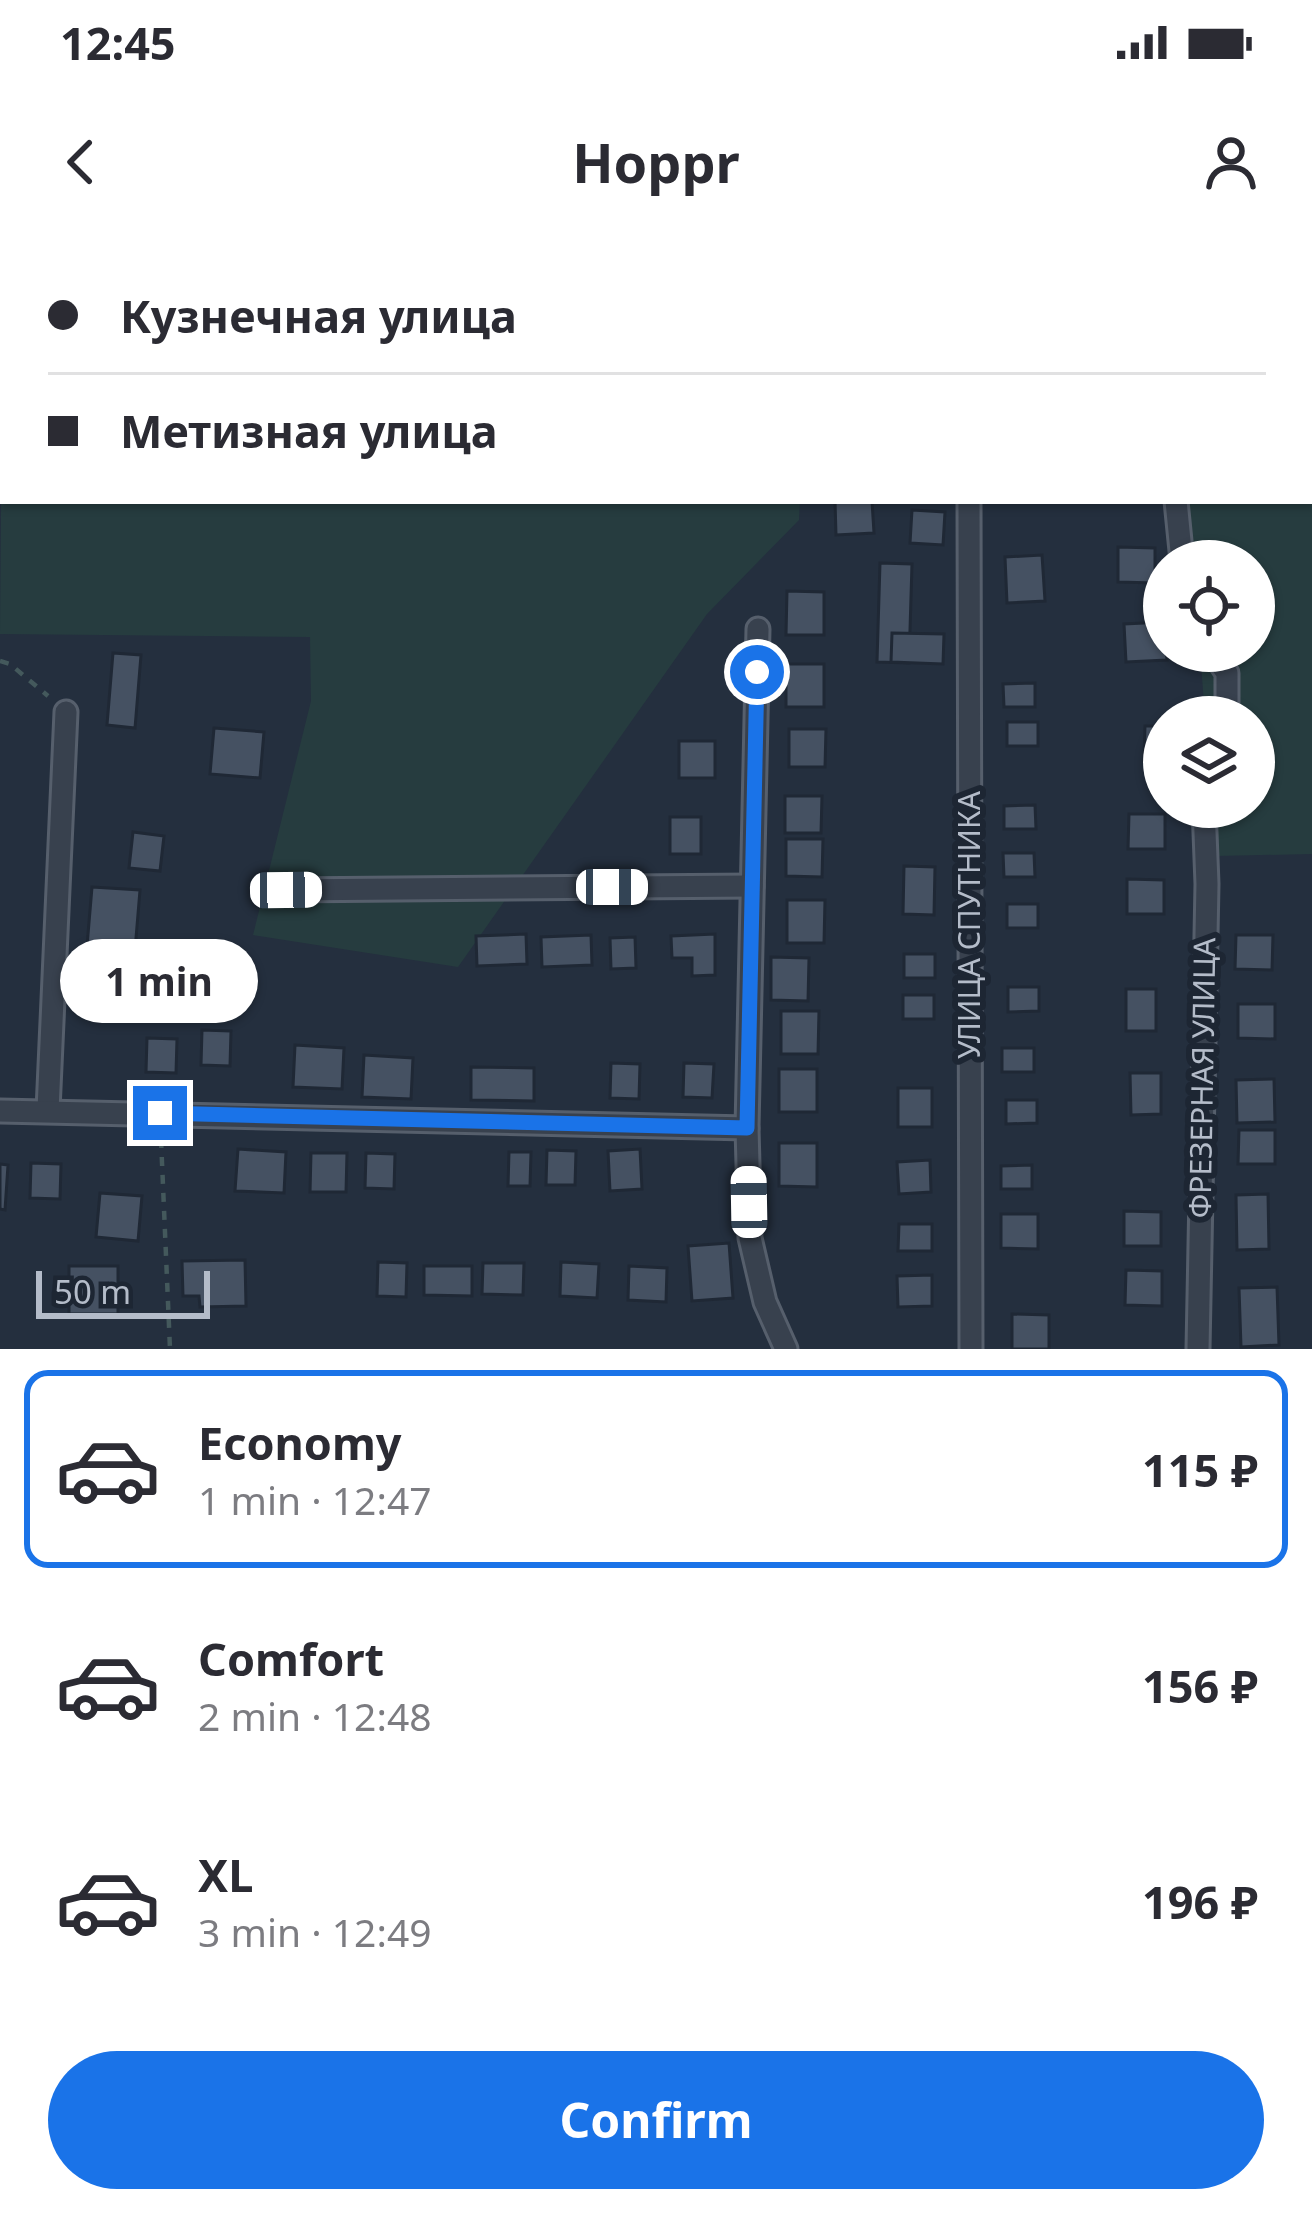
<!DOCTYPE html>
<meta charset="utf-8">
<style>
body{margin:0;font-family:"Noto Sans",sans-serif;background:#f7f7f7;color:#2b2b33;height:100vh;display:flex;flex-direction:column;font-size:45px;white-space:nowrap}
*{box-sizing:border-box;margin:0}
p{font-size:39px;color:#7c7c81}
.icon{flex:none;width:66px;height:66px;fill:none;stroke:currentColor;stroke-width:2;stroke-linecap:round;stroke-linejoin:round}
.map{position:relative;height:1109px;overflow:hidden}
.drawer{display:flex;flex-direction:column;background:#fff;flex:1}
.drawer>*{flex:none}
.top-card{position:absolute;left:0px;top:0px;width:1314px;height:264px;box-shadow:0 3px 9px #0004;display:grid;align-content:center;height:264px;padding:0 48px;background:#fff}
.fabs{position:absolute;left:1143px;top:300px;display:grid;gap:24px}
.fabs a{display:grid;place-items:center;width:132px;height:132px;border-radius:50%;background:#fff;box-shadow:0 3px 9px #0004;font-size:60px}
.scale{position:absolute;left:36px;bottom:30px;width:174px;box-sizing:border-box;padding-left:12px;border:6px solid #b4bcc9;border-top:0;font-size:33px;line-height:42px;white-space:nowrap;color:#b4bcc9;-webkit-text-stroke:9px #1d2633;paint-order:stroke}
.end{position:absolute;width:54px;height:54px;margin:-27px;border:15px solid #1a73e8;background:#fff;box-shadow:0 0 0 6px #fff}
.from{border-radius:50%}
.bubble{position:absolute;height:84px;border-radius:42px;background:#fff;box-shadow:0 3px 9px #0004;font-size:39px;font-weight:700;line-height:84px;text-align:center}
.car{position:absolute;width:36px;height:72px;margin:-36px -18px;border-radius:15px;box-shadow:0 0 9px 3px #0007;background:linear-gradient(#fff 24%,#345 0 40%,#fff 0 76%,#345 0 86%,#fff 0)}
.top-card b{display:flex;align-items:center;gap:42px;height:114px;font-size:45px}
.top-card b+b{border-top:3px solid #e1e1e2}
.top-card i{width:30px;height:30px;background:#2b2b33}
ul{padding:21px 0 0;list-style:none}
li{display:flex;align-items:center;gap:36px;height:198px;margin:0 24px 18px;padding:0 24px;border:6px solid transparent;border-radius:24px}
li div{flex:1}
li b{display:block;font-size:45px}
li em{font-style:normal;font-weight:700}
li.selected{border-color:#1a73e8}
li>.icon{width:108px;height:108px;stroke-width:1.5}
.action{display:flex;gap:24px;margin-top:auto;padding:24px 48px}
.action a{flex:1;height:138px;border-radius:72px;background:#1a73e8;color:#fff;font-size:48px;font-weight:700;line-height:138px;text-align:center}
.status{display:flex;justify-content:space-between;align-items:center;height:84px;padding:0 60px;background:#fff;direction:ltr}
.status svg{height:33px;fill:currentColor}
header{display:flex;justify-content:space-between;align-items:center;height:156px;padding:0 48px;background:#fff;font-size:54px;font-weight:700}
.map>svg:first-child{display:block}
.green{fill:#263c3f}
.building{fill:#455162;stroke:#1f2835;stroke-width:3}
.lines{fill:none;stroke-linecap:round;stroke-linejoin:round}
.street-casing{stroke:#565f6c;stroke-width:27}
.path{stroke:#44595c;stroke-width:4.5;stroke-dasharray:9 9;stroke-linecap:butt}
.street{stroke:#38414e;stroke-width:21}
.route{stroke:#1a73e8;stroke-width:15}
.labels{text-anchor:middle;stroke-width:12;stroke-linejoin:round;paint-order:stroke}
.street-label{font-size:30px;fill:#b4bcc9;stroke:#1d2633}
</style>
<div class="status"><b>12:45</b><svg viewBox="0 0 49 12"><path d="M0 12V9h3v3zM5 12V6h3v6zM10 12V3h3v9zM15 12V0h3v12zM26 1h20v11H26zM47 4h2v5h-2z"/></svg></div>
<header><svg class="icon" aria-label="back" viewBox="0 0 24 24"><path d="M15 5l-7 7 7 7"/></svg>Hoppr<svg class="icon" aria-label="person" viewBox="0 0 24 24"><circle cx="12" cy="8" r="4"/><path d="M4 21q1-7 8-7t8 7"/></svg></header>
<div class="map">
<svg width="1312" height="1109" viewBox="0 0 1312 1109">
<rect width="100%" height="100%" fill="#242f3e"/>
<!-- green -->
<g class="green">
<path d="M236,0H814L215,3Z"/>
<path d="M3,33V261H800L799,280L707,374L458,727L253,695L311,461L310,397L0,394Z"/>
<path d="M1312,171V614L1216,616L1212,567H1254V477H1205L1200,411H1254V321H1193L1188,261H1311Z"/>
</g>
<!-- building -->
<g class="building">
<path d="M835,261H872L874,293L836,295Z"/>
<path d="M912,270L945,272L943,305L910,303Z"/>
<path d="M1118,307L1155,308V343L1118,342Z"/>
<path d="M1042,315L1045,361L1007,363L1005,317Z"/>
<path d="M880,323L912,324L909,423L877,422Z"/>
<path d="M787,351L824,352V395H786Z"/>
<path d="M1164,382L1167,420L1126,422L1124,384Z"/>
<path d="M892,393L944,394L943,424L891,422Z"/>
<path d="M113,413L141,415L135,488L107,485Z"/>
<rect x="786" y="424" width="38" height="43"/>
<path d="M1035,443V467H1004L1003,444Z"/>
<rect x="1007" y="482" width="31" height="24"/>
<path d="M1145,486H1164V521H1144Z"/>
<path d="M214,488L264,492L260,538L210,534Z"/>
<path d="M789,489H826L825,527H789Z"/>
<rect x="679" y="501" width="36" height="37"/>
<path d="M785,556H822L821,593H785Z"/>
<path d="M1035,565L1036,589H1004V566Z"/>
<path d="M1129,574H1165V609H1128Z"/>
<rect x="670" y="577" width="31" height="37"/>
<path d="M133,592L164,596L160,631L129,628Z"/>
<path d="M786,599H823L822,637L786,636Z"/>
<path d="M1003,613H1034L1035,637H1004Z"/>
<path d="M904,626L935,627L934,675L903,674Z"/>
<path d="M1127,639L1164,640V674H1127Z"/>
<path d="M92,647L140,650L135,710L87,706Z"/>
<path d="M787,660H825L824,703H787Z"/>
<rect x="1007" y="664" width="31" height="24"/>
<path d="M526,694L527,724L477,726L476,696Z"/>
<path d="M715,694V735L692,736V718H672L671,696Z"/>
<path d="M591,695L592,725L542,727L541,697Z"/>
<path d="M1236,695H1273L1272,730L1235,729Z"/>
<path d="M635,697L636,728L611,729L610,698Z"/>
<rect x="904" y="714" width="31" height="24"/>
<path d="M771,717L809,718L808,761L771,760Z"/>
<path d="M1008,747H1039V771L1008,772Z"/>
<rect x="1126" y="749" width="30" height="42"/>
<rect x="903" y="755" width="31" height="24"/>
<path d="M1238,764H1275V799L1238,798Z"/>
<path d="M781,771H819L818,814H781Z"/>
<path d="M202,790L231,791L230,826L201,825Z"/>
<path d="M147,798L177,799L176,833L146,832Z"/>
<path d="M295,805L344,808L342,849L293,847Z"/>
<rect x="1002" y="808" width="32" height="24"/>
<path d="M364,815L413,818L411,859L362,857Z"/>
<path d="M611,823L640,824L639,859L610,858Z"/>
<path d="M684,823L714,824L712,858L683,857Z"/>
<path d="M471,827L534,828V861L471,860Z"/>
<rect x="779" y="829" width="38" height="43"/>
<path d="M1130,833H1161V874L1131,875Z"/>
<path d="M1274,839L1275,882L1237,883L1236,840Z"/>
<rect x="898" y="848" width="34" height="39"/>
<path d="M1006,860H1037V883L1006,884Z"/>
<path d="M1239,890H1275V924H1238Z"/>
<path d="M779,903H817V947L779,946Z"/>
<path d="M238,909L286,912L284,953L235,951Z"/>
<path d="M640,909L642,949L610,951L608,911Z"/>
<path d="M547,910L576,911L575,945H546Z"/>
<path d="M509,912H531L530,946H508Z"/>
<path d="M311,913H347L346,952H310Z"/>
<path d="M366,913L395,914L394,949L365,948Z"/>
<path d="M930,920L931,952L899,954L897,922Z"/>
<path d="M31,923L61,924L60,959L30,958Z"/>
<path d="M0,924L8,925L5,970L0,969Z"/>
<path d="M1032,925V949H1001V926Z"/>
<path d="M100,953L142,956L138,1001L96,997Z"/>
<path d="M1268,954L1269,1009L1237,1010L1236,955Z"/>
<path d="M1124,971L1161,972V1006H1124Z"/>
<path d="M1001,974H1038V1009L1001,1008Z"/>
<path d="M899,984H932V1011H898Z"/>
<path d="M729,1003L733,1058L692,1061L688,1006Z"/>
<path d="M245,1020L246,1066L200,1067L199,1056H183L182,1021Z"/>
<path d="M378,1022L407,1023L406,1057L377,1056Z"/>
<path d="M561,1022L599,1024L597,1058L560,1056Z"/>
<path d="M483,1023H524L523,1055L482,1054Z"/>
<rect x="69" y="1026" width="49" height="48"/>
<path d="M424,1026H472V1056L424,1055Z"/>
<path d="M629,1026L667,1028L666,1062L628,1060Z"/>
<path d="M1126,1030L1162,1031V1066L1125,1065Z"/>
<path d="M932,1035V1066L898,1067L897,1036Z"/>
<path d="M1277,1047L1279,1105L1241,1107L1239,1048Z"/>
<path d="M1012,1074L1049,1075V1109H1012Z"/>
</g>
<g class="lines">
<defs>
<g id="street">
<path d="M969,0V3"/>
<path d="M1172,0L1173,3"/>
<path d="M1311,159H1312"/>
<path d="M969,261L971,1109"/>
<path d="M1176,261L1182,321"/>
<path d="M758,389L747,888L750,998L765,1062L786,1109"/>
<path d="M1212,411L1227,433V477"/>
<path d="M286,650L752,646"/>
<path d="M48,870L66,472"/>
<path d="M0,871L747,888"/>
<path d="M1198,1109L1207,644L1204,567"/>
</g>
</defs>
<!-- street casing -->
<use href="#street" class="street-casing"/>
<!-- path -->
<g class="path">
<path d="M58,3L59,0"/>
<path d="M483,3L490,0"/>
<path d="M0,232L3,223"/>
<path d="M0,421L10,424L48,456"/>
<path d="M161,899L170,1109"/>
</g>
<!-- street -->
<use href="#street" class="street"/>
</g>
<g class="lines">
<!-- route -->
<path class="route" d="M160,873L747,888L757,432"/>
</g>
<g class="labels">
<!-- street labels -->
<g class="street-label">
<text transform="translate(970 685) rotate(-90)" y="10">УЛИЦА СПУТНИКА</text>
<text transform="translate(1203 838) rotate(-89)" y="10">ФРЕЗЕРНАЯ УЛИЦА</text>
</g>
</g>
</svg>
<div class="fabs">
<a><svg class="icon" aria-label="locate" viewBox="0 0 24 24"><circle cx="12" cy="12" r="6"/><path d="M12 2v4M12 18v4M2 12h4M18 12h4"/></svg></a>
<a><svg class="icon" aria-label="layers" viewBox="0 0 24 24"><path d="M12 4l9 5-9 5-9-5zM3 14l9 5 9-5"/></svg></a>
</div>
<div class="scale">50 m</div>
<i class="end from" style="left:757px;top:432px"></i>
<i class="end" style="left:160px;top:873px"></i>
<div class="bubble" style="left:60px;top:699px;width:198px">1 min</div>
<i class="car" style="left:612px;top:647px;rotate:90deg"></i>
<i class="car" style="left:286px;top:650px;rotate:89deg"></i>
<i class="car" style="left:749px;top:962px;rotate:359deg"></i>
<div class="top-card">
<b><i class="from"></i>Кузнечная улица</b>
<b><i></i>Метизная улица</b>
</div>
</div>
<section class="drawer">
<ul>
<li class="selected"><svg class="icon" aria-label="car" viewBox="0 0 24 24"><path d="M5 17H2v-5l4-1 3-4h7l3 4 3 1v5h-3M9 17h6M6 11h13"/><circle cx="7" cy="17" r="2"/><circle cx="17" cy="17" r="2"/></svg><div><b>Economy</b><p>1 min · 12:47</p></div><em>115 ₽</em></li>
<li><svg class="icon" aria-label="car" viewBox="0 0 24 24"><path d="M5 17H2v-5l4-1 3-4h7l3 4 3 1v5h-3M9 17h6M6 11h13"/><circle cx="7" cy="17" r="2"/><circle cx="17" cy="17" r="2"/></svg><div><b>Comfort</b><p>2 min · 12:48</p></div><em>156 ₽</em></li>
<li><svg class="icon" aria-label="car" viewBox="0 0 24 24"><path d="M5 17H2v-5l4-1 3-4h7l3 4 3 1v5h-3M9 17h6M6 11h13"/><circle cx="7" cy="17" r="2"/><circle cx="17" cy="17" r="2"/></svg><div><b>XL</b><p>3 min · 12:49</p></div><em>196 ₽</em></li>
</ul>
<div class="action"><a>Confirm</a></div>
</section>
